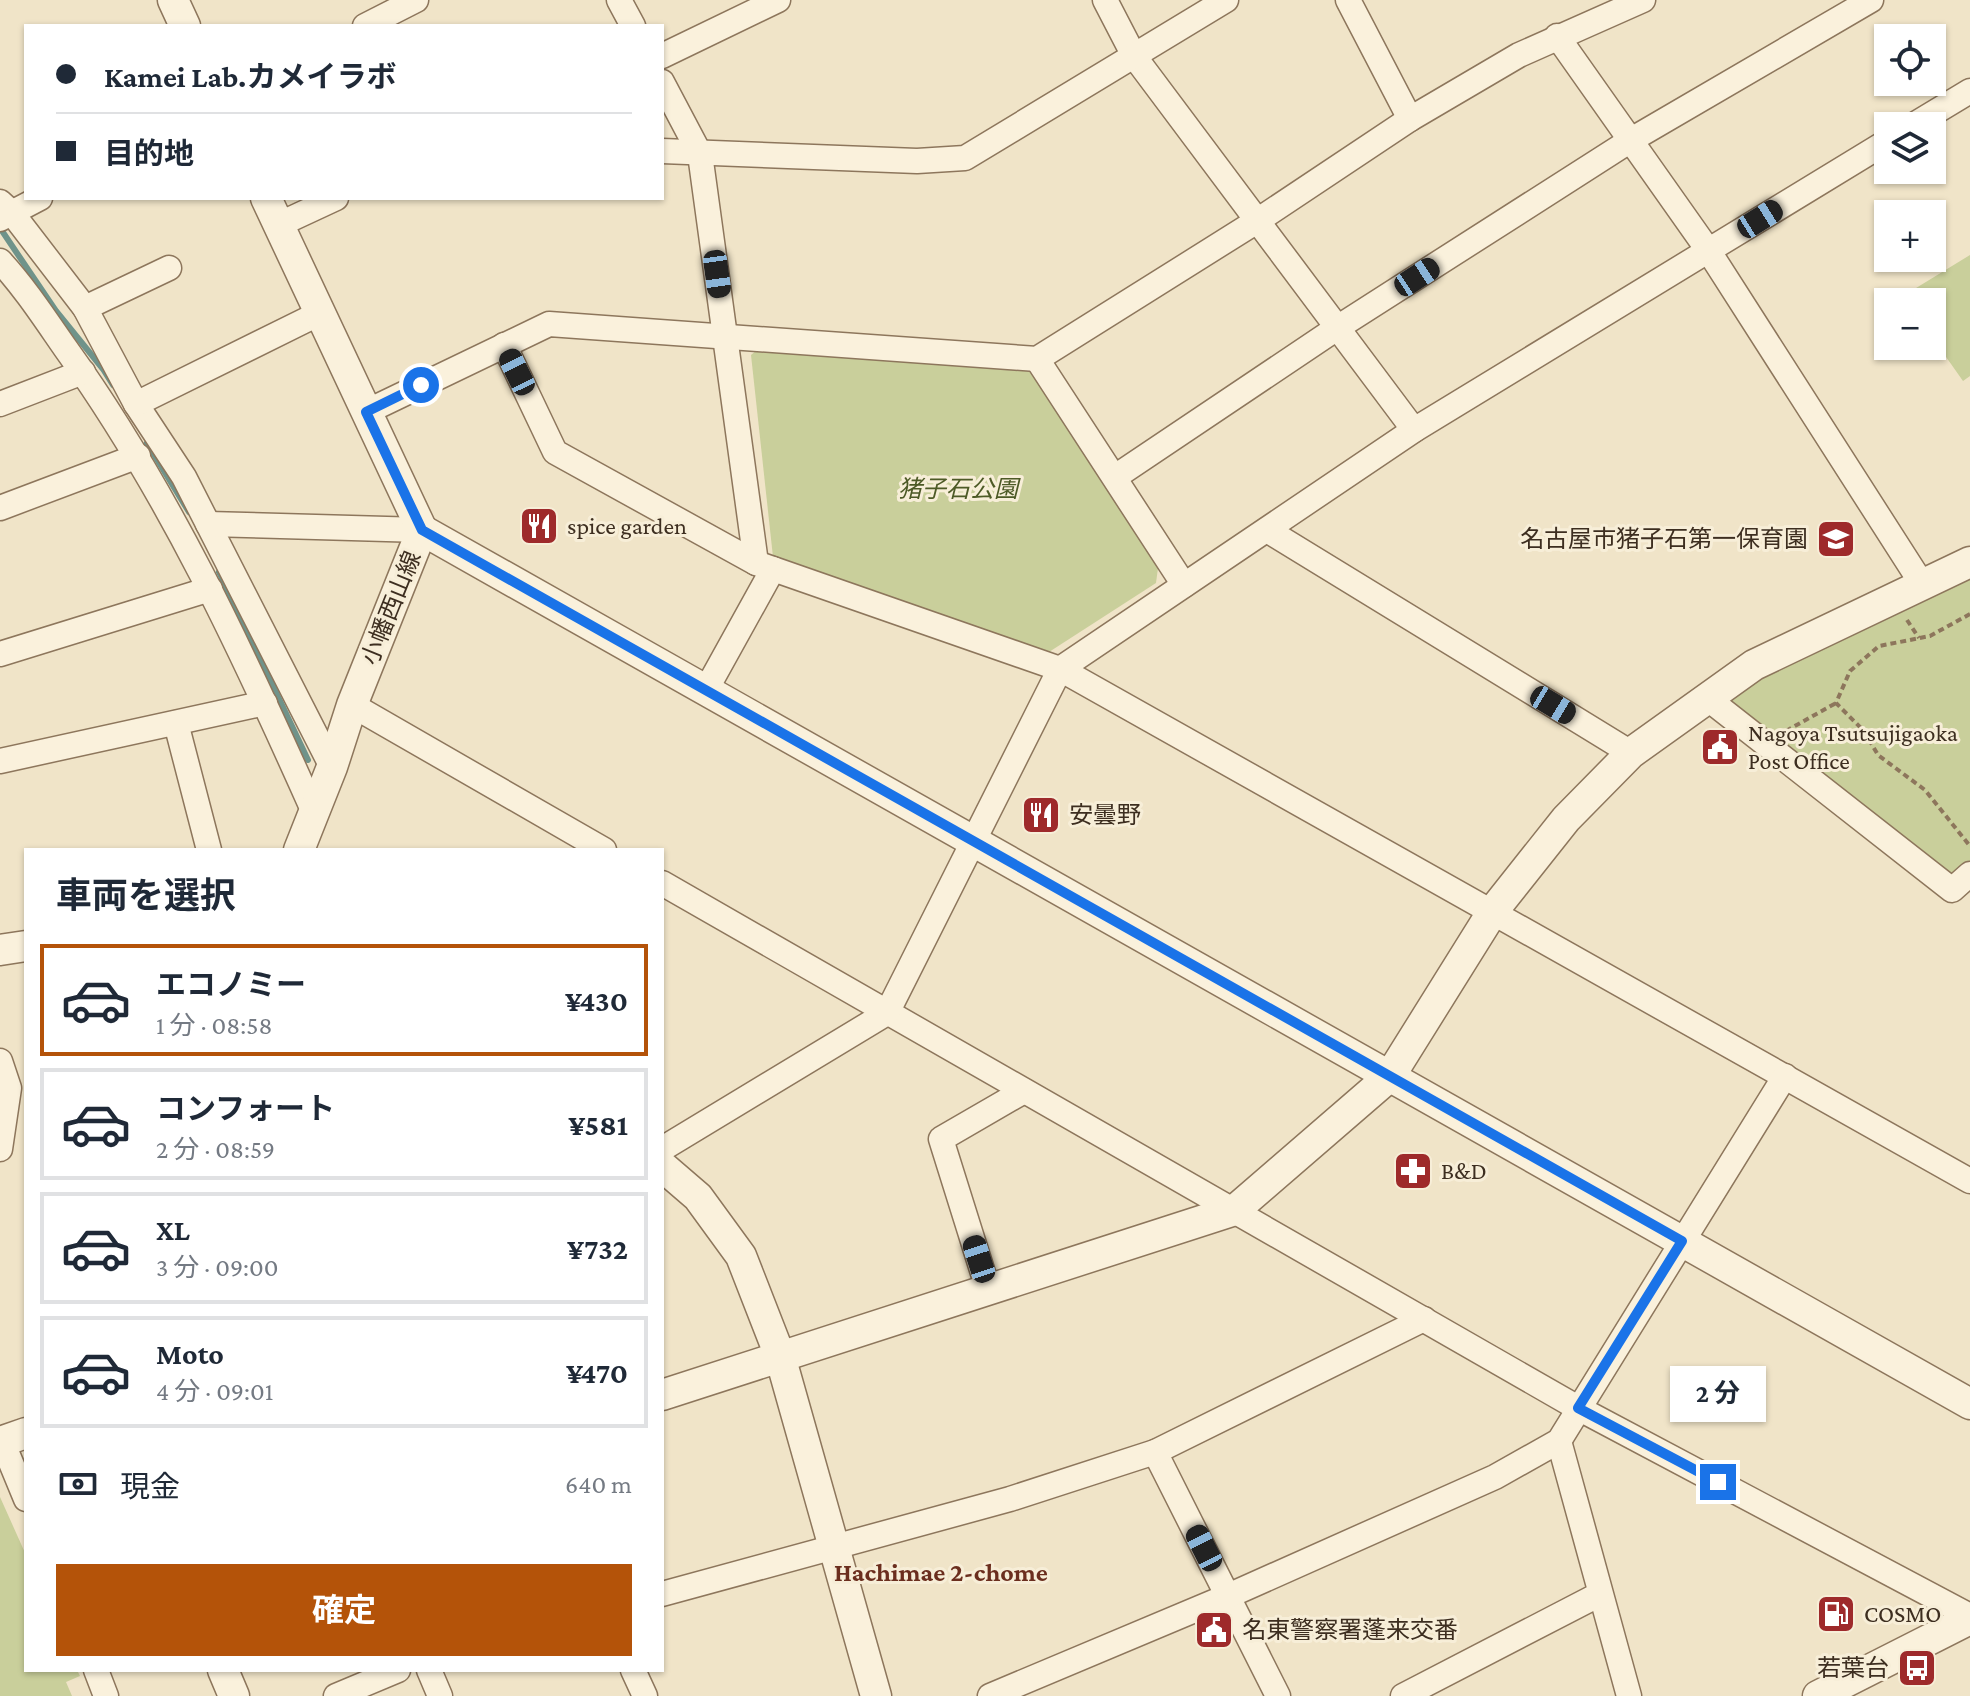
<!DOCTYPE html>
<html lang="ja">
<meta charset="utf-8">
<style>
body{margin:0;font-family:"Crimson Pro","Noto Sans JP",serif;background:#f6f6f7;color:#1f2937;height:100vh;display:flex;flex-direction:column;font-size:30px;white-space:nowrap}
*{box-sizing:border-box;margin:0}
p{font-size:26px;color:#747a83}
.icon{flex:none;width:44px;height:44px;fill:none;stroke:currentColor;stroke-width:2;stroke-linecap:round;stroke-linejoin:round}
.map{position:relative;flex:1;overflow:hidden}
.drawer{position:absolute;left:24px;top:848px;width:640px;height:824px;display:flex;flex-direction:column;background:#fff;border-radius:0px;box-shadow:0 2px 6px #0004}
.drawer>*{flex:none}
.guide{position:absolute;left:24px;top:24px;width:640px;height:176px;border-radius:0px;box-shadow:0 2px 6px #0004;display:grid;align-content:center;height:176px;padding:0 32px;background:#fff}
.controls{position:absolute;left:1874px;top:24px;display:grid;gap:16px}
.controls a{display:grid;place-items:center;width:72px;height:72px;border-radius:0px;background:#fff;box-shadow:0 2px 6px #0004;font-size:40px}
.end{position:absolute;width:36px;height:36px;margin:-18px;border:10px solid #1a73e8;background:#fff;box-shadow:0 0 0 4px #fff}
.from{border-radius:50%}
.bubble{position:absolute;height:56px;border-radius:0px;background:#fff;box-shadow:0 2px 6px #0004;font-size:26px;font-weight:700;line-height:56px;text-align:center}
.car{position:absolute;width:24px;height:48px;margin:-24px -12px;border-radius:10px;box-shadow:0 0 6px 2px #0007;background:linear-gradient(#222 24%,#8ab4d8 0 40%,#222 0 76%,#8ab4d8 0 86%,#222 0)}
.guide b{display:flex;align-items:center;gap:28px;height:76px;font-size:30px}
.guide b+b{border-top:2px solid #e0e1e3}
.guide i{width:20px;height:20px;background:#1f2937}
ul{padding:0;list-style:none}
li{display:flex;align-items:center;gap:24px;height:112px;margin:0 16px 12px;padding:0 16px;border:4px solid #e0e1e3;border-radius:0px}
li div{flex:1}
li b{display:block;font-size:30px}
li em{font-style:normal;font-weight:700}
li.on{border-color:#b45309}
li>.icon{width:72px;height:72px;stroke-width:1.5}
h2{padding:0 32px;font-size:36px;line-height:96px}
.pay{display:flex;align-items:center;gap:20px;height:88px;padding:0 32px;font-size:30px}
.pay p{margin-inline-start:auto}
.button{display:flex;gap:16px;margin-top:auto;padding:16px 32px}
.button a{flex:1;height:92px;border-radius:0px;background:#b45309;color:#fff;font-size:32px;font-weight:700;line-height:92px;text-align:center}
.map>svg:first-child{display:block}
.green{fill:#c9cf9b}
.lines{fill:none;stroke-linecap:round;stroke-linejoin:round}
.stream{stroke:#6f938a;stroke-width:6}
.minor-casing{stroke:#8d765c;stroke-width:27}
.tertiary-casing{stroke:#8d765c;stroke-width:33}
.path{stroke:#8d765c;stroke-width:4;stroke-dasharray:6 4;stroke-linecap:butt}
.minor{stroke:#faf1dc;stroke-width:24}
.tertiary{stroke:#faf1dc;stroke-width:30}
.route{stroke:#1a73e8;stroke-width:10}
.labels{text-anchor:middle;stroke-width:6;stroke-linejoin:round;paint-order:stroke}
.park-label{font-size:24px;font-style:italic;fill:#4d5a26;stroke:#f7eed8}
.poi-label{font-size:24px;fill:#3d2e20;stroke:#f7eed8;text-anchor:start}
.street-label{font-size:24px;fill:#3d2e20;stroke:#f7eed8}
.neighbourhood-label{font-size:26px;font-weight:bold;fill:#6b2e1e;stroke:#f7eed8}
</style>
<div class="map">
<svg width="1970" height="1696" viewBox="0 0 1970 1696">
<rect width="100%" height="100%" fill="#f0e4c8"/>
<!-- green -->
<g class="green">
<path d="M1970,255V376L1963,381L1932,337V302H1907L1903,296Z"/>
<path d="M764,344L1032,369L1158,568L1156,583L1049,652L773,557L751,355Z"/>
<path d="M1970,563V874L1952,890L1707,699Z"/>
<path d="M0,1497L26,1555V1670H77L80,1676L66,1682L72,1696H0Z"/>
</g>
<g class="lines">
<!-- stream -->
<g class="stream">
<path d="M0,228L56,311L103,369L113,385"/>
<path d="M147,443L189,512"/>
<path d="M219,572L308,760"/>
</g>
<defs>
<g id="minor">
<path d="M619,0L633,26"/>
<path d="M1105,0L1134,56L1414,430"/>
<path d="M1348,0L1410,119"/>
<path d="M365,26L416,0"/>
<path d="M1557,36L1708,250L1922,584"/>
<path d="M662,56L778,0"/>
<path d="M662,82L700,154L756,563"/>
<path d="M1912,126L1970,91"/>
<path d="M662,151L917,161L965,158L1226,0"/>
<path d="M0,202L12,213L85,308L136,404L184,477L332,767"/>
<path d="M0,219L40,198"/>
<path d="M278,225L336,198"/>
<path d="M0,261C25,288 45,319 66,349C168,491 242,651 313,810"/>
<path d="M85,308L169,268"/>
<path d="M504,345L555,452L756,563L1060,669L1970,1181"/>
<path d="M1037,359L1184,585"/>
<path d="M0,404L83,372"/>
<path d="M136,404L320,313"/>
<path d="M366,412L549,324L1037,359L1257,221L1410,119L1519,55L1643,0"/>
<path d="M1115,477L1337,328L1631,140L1871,0"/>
<path d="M0,508L138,456"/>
<path d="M208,524L422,530"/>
<path d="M1267,530L1631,753"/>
<path d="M0,654L210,589"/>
<path d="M706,690L773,569"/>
<path d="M1707,698L1952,890L1970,874"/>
<path d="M352,705L604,850"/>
<path d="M176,723L209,850"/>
<path d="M0,761L265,703"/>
<path d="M662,883L1578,1408L1970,1616"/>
<path d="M0,1061L9,1088L0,1149"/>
<path d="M662,1149L887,1013L1060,669L1414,430L1888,141"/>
<path d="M988,1289L941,1139L1024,1091"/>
<path d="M2,1441L26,1499"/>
<path d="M1559,1441L1629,1696"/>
<path d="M1155,1452L1278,1696"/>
<path d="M662,1594L1010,1499L1155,1452L1424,1319"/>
<path d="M96,1670L106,1696"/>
<path d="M429,1670L440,1696"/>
<path d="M633,1670L645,1696"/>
<path d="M336,1696L398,1670"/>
<path d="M990,1696L1228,1596L1495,1477L1559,1441L1785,1076"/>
<path d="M1403,1696L1600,1594"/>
</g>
<g id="tertiary">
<path d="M173,0L185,26"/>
<path d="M266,198L422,530L352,705L332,767L299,850"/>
<path d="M422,530L1970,1404"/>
<path d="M0,950L26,946"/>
<path d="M662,1166L698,1197L741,1256L780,1356L876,1696"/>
<path d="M662,1395L1235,1210L1390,1076L1493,911L1566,819L1631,753L1754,665L1970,562"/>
<path d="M0,1442L26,1433"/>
<path d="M223,1670L234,1696"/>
<path d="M1818,1696L1970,1619"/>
</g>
</defs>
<!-- minor casing -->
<use href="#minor" class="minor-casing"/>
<!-- tertiary casing -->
<use href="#tertiary" class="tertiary-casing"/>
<!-- path -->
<g class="path">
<path d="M1970,614L1930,636L1879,646L1850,671L1836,703L1864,731L1878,755L1925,790L1970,846"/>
<path d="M1907,620L1919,638"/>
<path d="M1786,731L1836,703"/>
</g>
<!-- minor -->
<use href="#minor" class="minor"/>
<!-- tertiary -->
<use href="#tertiary" class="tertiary"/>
</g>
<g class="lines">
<!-- route -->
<path class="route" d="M421,385L366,412L422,530L1682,1241L1578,1408L1718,1482"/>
</g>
<!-- icons -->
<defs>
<symbol id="restaurant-square" viewBox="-11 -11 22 22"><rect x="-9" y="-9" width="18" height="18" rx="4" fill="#9e2a2b" stroke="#f7eed8"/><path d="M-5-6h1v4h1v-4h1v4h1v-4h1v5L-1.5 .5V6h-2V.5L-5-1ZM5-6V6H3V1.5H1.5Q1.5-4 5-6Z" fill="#fff"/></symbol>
<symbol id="school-square" viewBox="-11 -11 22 22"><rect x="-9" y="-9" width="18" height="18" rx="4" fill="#9e2a2b" stroke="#f7eed8"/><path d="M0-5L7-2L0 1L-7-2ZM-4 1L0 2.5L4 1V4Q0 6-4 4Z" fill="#fff"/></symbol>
<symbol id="civic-square" viewBox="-11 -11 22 22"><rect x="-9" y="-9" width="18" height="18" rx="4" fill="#9e2a2b" stroke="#f7eed8"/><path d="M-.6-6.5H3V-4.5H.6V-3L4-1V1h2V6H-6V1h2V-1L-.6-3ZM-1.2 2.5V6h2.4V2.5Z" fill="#fff"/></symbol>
<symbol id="pharmacy-square" viewBox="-11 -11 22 22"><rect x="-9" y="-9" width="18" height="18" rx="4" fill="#9e2a2b" stroke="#f7eed8"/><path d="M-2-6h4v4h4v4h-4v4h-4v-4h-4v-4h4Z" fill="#fff"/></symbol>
<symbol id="fuel-square" viewBox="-11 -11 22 22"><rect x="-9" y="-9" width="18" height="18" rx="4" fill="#9e2a2b" stroke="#f7eed8"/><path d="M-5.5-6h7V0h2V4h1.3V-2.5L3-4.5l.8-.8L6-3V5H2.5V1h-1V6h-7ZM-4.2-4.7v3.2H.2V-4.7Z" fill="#fff"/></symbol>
<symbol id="bus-square" viewBox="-11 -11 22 22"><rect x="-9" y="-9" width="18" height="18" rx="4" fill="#9e2a2b" stroke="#f7eed8"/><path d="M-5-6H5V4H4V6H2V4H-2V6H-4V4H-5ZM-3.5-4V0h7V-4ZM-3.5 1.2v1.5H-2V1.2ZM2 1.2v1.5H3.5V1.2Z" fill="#fff"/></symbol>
</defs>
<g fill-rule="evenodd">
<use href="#restaurant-square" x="517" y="504" width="44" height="44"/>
<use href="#school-square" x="1814" y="517" width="44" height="44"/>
<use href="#civic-square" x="1698" y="725" width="44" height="44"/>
<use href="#restaurant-square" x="1019" y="793" width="44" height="44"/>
<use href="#pharmacy-square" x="1391" y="1149" width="44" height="44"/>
<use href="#fuel-square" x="1814" y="1592" width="44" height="44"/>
<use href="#civic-square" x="1192" y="1608" width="44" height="44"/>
<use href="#bus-square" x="1895" y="1646" width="44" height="44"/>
</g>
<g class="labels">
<!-- park labels -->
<g class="park-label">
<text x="958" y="497">猪子石公園</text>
</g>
<!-- poi labels -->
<g class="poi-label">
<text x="567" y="534">spice garden</text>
<text x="1808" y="547" text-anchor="end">名古屋市猪子石第一保育園</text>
<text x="1748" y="741">Nagoya Tsutsujigaoka<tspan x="1748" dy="28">Post Office</tspan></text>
<text x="1069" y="823">安曇野</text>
<text x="1441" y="1179">B&amp;D</text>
<text x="1864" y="1622">COSMO</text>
<text x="1242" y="1638">名東警察署蓬来交番</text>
<text x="1889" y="1676" text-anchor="end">若葉台</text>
</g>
<!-- street labels -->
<g class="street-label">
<text transform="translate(391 608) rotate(-68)" y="8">小幡西山線</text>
</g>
<!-- neighbourhood labels -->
<g class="neighbourhood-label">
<text x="941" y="1581">Hachimae 2-chome</text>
</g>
</g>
</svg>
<div class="controls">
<a><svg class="icon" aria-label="locate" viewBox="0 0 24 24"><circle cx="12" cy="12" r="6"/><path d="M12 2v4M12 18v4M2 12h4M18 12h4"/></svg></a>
<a><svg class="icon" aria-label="layers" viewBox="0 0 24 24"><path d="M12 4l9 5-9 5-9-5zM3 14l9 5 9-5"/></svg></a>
<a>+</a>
<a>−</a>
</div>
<i class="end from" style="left:421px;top:385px"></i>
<i class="end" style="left:1718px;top:1482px"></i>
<div class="bubble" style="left:1670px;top:1366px;width:96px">2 分</div>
<i class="car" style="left:1760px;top:219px;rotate:58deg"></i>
<i class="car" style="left:717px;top:274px;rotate:172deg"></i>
<i class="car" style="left:1417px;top:277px;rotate:57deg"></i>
<i class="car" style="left:517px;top:372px;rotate:334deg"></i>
<i class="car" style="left:1553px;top:705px;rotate:121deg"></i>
<i class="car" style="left:979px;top:1259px;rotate:342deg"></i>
<i class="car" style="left:1204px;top:1548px;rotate:333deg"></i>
<div class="guide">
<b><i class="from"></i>Kamei Lab.カメイラボ</b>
<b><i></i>目的地</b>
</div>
<section class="drawer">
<h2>車両を選択</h2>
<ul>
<li class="on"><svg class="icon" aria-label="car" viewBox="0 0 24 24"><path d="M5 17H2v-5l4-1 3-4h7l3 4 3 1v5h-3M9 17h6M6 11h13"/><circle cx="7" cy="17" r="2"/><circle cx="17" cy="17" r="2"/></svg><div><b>エコノミー</b><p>1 分 · 08:58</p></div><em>¥430</em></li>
<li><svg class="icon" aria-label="car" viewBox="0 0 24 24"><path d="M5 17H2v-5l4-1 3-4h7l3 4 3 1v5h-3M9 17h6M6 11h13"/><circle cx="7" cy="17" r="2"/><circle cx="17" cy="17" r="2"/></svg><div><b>コンフォート</b><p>2 分 · 08:59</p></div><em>¥581</em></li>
<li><svg class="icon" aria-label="car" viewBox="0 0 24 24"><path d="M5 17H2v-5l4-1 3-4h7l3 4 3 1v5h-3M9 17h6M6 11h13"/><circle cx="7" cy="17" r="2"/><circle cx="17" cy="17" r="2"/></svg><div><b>XL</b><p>3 分 · 09:00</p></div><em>¥732</em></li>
<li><svg class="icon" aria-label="car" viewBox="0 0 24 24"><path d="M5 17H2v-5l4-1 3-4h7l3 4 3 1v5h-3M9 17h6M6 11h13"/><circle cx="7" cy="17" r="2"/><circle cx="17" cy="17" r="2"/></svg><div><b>Moto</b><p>4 分 · 09:01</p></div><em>¥470</em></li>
</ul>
<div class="pay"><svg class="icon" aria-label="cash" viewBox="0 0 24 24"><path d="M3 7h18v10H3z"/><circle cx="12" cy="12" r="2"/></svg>現金<p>640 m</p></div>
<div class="button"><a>確定</a></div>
</section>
</div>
